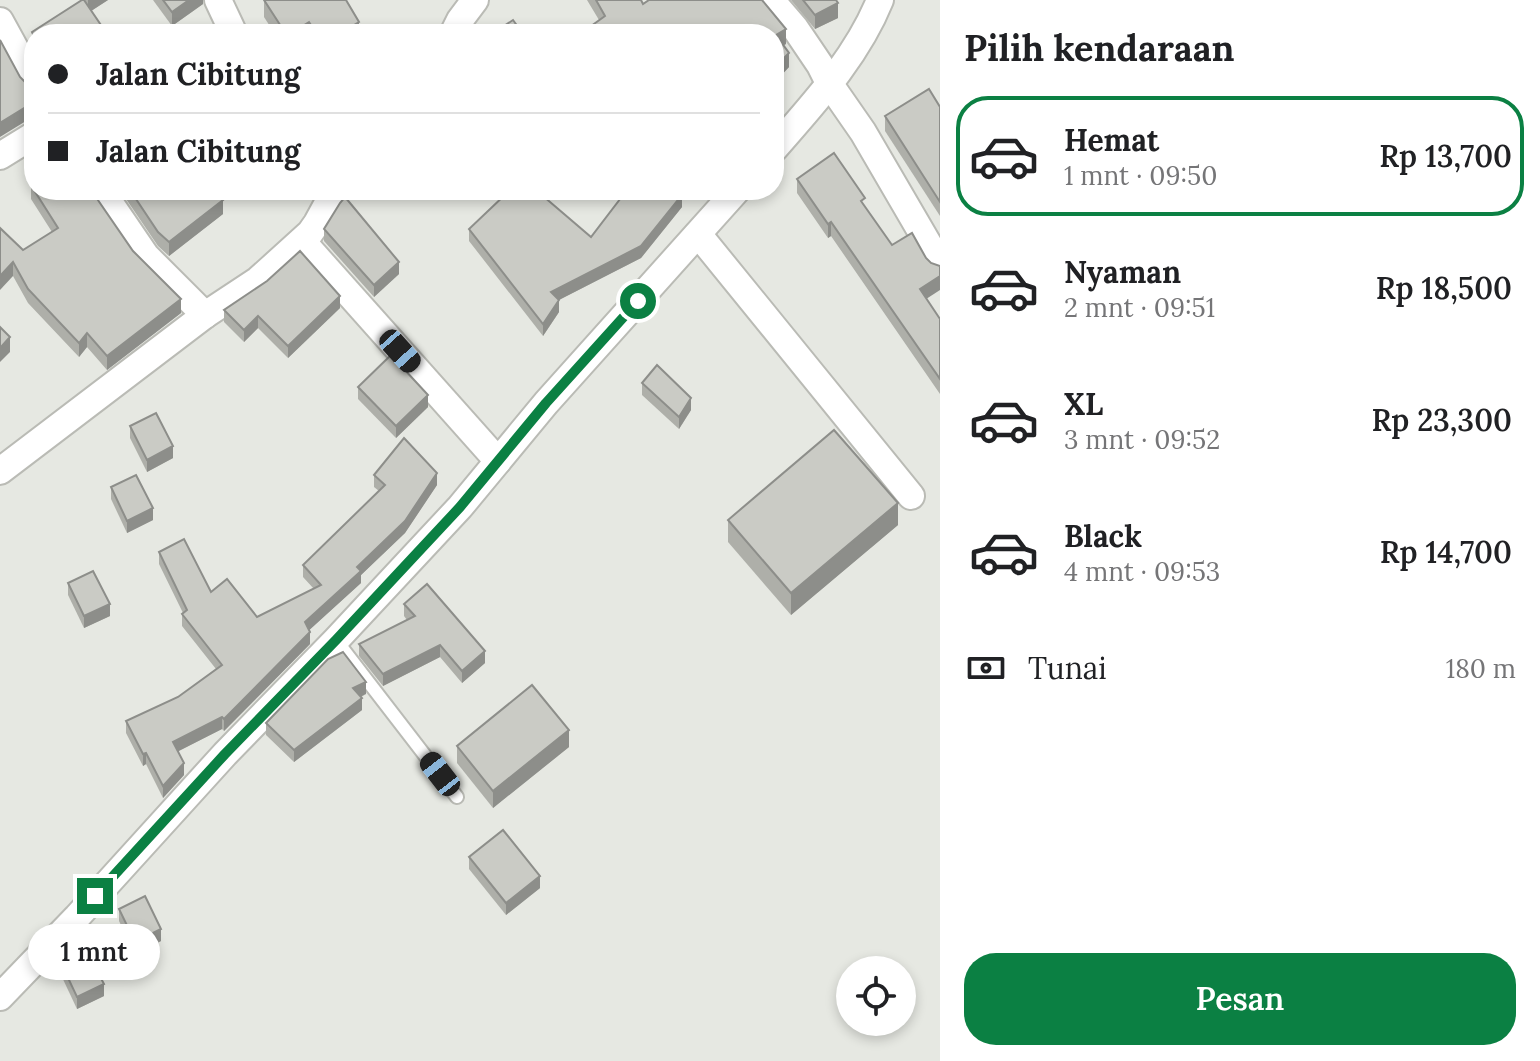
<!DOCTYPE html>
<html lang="id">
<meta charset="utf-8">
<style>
body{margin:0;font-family:Lora,serif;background:#f2f2f2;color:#202124;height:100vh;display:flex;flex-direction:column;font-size:30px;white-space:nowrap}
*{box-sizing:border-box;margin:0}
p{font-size:26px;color:#757577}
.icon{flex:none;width:44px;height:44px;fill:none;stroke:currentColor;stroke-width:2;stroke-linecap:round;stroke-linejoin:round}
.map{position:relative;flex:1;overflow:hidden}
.panel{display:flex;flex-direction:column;background:#fff;width:600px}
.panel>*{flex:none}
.hud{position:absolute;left:24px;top:24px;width:760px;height:176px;border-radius:32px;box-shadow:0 4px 12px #0003;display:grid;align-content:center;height:176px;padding:0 24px;background:#fff}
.controls{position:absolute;left:836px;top:956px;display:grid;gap:16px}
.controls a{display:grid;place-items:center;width:80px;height:80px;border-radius:50%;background:#fff;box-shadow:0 4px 12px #0003;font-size:40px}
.end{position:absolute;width:36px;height:36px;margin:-18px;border:10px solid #0b8043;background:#fff;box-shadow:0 0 0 4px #fff}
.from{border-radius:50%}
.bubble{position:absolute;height:56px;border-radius:28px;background:#fff;box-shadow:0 4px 12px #0003;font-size:26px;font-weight:600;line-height:56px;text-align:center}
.car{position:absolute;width:24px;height:48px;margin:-24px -12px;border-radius:10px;box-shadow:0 0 6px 2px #0007;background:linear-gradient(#222 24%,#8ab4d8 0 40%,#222 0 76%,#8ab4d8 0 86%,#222 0)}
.hud b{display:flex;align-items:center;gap:28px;height:76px;font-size:30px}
.hud b+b{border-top:2px solid #e0e0e0}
.hud i{width:20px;height:20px;background:#202124}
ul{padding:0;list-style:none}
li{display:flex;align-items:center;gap:24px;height:120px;margin:0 16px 12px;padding:0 8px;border:4px solid transparent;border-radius:32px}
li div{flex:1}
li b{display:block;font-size:30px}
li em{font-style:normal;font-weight:600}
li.active{border-color:#0b8043}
li>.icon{width:72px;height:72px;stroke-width:1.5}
h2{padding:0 24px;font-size:36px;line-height:96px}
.pay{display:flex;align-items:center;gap:20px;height:88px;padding:0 24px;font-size:30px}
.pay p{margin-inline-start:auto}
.button{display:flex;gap:16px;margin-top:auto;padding:16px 24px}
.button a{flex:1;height:92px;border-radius:32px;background:#0b8043;color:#fff;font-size:32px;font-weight:600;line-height:92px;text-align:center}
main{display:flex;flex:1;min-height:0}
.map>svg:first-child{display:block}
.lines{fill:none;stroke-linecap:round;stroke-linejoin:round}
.lane-casing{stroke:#babbb5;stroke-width:16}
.street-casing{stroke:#babbb5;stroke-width:30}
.lane{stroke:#fff;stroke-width:12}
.street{stroke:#fff;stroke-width:26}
.wall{fill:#aeafa9}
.shaded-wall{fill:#8d8e8a}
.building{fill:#cacbc5;stroke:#8d8e8a;stroke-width:2}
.route{stroke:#0b8043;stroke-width:10}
</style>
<main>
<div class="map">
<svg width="940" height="1061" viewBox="0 0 940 1061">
<rect width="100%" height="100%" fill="#e6e8e2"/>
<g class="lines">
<defs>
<path id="lane" d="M336,640L457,797"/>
<g id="street">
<path d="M218,0L234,34"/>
<path d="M771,0L795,28L820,65L829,83L863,132L940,264"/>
<path d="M0,21L34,83"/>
<path d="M453,34L460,20L475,0"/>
<path d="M774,149C814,103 857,57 880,0"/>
<path d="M0,156L34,135"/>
<path d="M101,190L146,256L205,315"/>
<path d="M698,234L911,496"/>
<path d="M302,241L498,461"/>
<path d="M0,471L205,315L258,280L310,233L317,223L335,190"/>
<path d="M0,997L77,917L225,754L336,640L460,507L546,403L737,190"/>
</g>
</defs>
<!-- lane casing -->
<use href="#lane" class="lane-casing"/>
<!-- street casing -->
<use href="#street" class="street-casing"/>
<!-- lane -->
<use href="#lane" class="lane"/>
<!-- street -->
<use href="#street" class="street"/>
</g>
<!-- wall -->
<g class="wall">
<path d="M80,0H108L91,11L34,34V50L32,46V32L80,1Z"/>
<path d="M153,0H203V4L172,26Z"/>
<path d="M264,0L359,34H275L264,17Z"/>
<path d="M587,0H641L643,4L649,0H762L786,29V44L784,45L789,53V67L774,83V34H580L599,20Z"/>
<path d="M791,0H836L838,18L815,29Z"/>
<path d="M940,107V216L885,131V116Z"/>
<path d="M797,179L865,207L892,245L926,258L931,263L926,299L940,319V394L831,236L828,238L797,193Z"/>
<path d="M31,185L133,251L181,313L107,370L87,347L79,357L28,303L13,276L0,228L23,250L52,232L31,199Z"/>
<path d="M120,190H225L219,194L223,214L169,256L158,246Z"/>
<path d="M619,190H677L682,207L641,258L559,300V312L543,336L469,241V229L591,237L623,195L619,192Z"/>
<path d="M324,229L399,274L374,297L324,241Z"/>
<path d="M340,308L288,358L258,328L244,342L224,322V310Z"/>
<path d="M642,383L691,410L679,429L642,395Z"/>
<path d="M358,387L428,407L396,438L358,399Z"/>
<path d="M130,426L173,458L147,472L130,438Z"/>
<path d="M374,475L437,485L405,533L361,575V583L309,630L310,644L224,731L222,729L178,751L184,775L163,798L146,764L143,766L126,733V721L178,697L216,669L182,626V614L183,613L159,564V552L211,592L257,617L314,589L303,577V565L379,491L374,487Z"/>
<path d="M111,487L153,520L127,533L111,499Z"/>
<path d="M728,520L898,525L791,615L728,542Z"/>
<path d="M68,583L110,616L84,628L68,595Z"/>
<path d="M404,604L485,663L462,683L440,657L383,686L359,656V644L407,620L404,616Z"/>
<path d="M366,694L361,697L362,710L294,762L266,735V723Z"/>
<path d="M457,746L569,747L493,808L457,763Z"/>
<path d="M469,857L540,888L506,915L469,869Z"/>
<path d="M119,909L161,941L135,954L119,921Z"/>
<path d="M61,963L104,996L77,1009L61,975Z"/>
</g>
<!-- shaded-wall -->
<g class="shaded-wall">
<path d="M88,0H108L88,13Z"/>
<path d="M189,0H203V4L172,26V12Z"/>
<path d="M838,3V18L815,29V15Z"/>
<path d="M309,22V34H290Z"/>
<path d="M359,22V34H339Z"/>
<path d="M786,29V44L776,49V35Z"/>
<path d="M789,53V67L774,83V68Z"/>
<path d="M33,105V119L26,121L0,137V123L26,107Z"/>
<path d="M682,195V207L641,258L551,304V292Z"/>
<path d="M223,200V214L169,256V242Z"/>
<path d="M831,222V236L828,238V224Z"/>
<path d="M13,262V276L0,290V276Z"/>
<path d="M399,262V274L374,297V285Z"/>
<path d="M940,276V290L920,303V289Z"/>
<path d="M340,296V308L288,358V346Z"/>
<path d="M181,299V313L107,370V356Z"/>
<path d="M559,300V312L543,336V324Z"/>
<path d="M258,316V328L244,342V330Z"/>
<path d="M87,333V347L79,357V343Z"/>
<path d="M10,337V352L0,362V348Z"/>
<path d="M428,395V407L396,438V426Z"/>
<path d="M691,398V410L679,429V417Z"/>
<path d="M173,446V458L147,472V460Z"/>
<path d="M437,473V485L405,533L361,575V583L305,634V622L357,567Z"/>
<path d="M898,503V525L791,615V593Z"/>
<path d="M153,508V520L127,533V521Z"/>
<path d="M110,604V616L84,628V616Z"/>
<path d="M310,632V644L224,731V719Z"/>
<path d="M440,645V657L383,686V674Z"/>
<path d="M485,651V663L462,683V671Z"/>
<path d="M366,682V694L353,700V688Z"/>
<path d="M362,698V710L294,762V750Z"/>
<path d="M222,717V729L173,754V742Z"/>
<path d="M569,730V747L493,808V791Z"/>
<path d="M146,753V764L143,766V754Z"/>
<path d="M184,763V775L163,798V786Z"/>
<path d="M540,876V888L506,915V903Z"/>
<path d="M161,929V941L135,954V942Z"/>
<path d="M104,984V996L77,1009V997Z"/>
</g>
<!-- building -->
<g class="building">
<path d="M82,0H84L107,34H34V36L32,32Z"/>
<path d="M163,0H189L172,12Z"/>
<path d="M264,0H346L359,22L339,34H317L309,22L290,34H286Z"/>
<path d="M596,0H641L643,4L649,0H762L786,29L776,35L789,53L774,68V34H580L605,16Z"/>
<path d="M803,0H836L838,3L815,15Z"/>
<path d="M513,20L523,34H492Z"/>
<path d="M0,40L20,77L26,83L34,85V105L26,107L0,123Z"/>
<path d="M929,89L940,107V202L885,116Z"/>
<path d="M834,153L865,198L861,201L892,245L912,233L926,258L931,263L940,266V276L920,289L940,319V379L831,222L828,224L797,179Z"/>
<path d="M34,190H91L133,251L181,299L107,356L87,333L79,343L28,289L13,262L0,276V228L23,250L58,228Z"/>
<path d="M130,190H216L223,200L169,242L158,232Z"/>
<path d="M510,190H536L591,237L627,190H677L682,195L641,246L551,292L559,300L543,324L469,229Z"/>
<path d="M345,197L399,262L374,285L324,229L340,203Z"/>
<path d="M300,251L340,296L288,346L258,316L244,330L224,310L267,281Z"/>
<path d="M0,327L10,337L0,348Z"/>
<path d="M391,355L428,395L396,426L358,387Z"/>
<path d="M657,365L691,398L679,417L642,383Z"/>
<path d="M156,413L173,446L147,460L130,426Z"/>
<path d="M834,430L898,503L791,593L728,520Z"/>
<path d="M404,438L437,473L405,521L357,567L361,571L305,622L310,632L224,719L222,717L173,742L184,763L163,786L146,753L143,754L126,721L178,697L222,665L182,614L187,610L159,552L184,539L211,592L227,579L257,617L321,585L303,565L385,485L374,475Z"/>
<path d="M136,475L153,508L127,521L111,487Z"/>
<path d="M93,571L110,604L84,616L68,583Z"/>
<path d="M427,584L485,651L462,671L440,645L383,674L359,644L415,616L404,604Z"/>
<path d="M343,652L366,682L353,688L362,698L294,750L266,723L328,659Z"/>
<path d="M532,685L569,730L493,791L457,746Z"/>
<path d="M503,830L540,876L506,903L469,857Z"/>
<path d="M145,896L161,929L135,942L119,909Z"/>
<path d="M86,950L104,984L77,997L61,963Z"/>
</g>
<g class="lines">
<!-- route -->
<path class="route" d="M95,896L225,754L336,640L460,507L546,403L638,301"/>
</g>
</svg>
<div class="controls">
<a><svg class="icon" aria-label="locate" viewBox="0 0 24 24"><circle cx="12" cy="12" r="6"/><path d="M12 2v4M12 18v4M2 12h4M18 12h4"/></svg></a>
</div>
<i class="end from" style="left:638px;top:301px"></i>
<i class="end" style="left:95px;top:896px"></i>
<div class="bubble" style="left:28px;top:924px;width:132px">1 mnt</div>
<i class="car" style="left:400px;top:351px;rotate:138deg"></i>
<i class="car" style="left:440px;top:774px;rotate:322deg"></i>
<div class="hud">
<b><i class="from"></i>Jalan Cibitung</b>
<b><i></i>Jalan Cibitung</b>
</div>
</div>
<section class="panel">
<h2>Pilih kendaraan</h2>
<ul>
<li class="active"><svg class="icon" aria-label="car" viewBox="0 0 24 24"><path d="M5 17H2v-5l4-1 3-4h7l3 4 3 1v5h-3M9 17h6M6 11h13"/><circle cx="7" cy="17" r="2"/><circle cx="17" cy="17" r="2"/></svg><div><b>Hemat</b><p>1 mnt · 09:50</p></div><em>Rp 13,700</em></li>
<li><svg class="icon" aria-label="car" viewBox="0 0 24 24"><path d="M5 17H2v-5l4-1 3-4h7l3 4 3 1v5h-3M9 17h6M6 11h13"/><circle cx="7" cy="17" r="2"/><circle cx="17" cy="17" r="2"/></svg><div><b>Nyaman</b><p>2 mnt · 09:51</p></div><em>Rp 18,500</em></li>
<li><svg class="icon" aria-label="car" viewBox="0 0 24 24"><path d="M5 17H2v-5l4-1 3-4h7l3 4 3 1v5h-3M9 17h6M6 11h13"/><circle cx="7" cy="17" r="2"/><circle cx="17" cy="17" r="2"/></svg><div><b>XL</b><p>3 mnt · 09:52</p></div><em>Rp 23,300</em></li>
<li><svg class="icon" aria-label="car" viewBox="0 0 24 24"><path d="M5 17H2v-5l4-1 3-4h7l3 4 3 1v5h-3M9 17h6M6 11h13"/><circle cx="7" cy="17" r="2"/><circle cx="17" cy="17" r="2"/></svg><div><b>Black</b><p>4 mnt · 09:53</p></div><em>Rp 14,700</em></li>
</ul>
<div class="pay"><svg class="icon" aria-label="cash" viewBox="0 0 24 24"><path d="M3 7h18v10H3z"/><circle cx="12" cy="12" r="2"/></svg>Tunai<p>180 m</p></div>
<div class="button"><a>Pesan</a></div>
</section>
</main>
